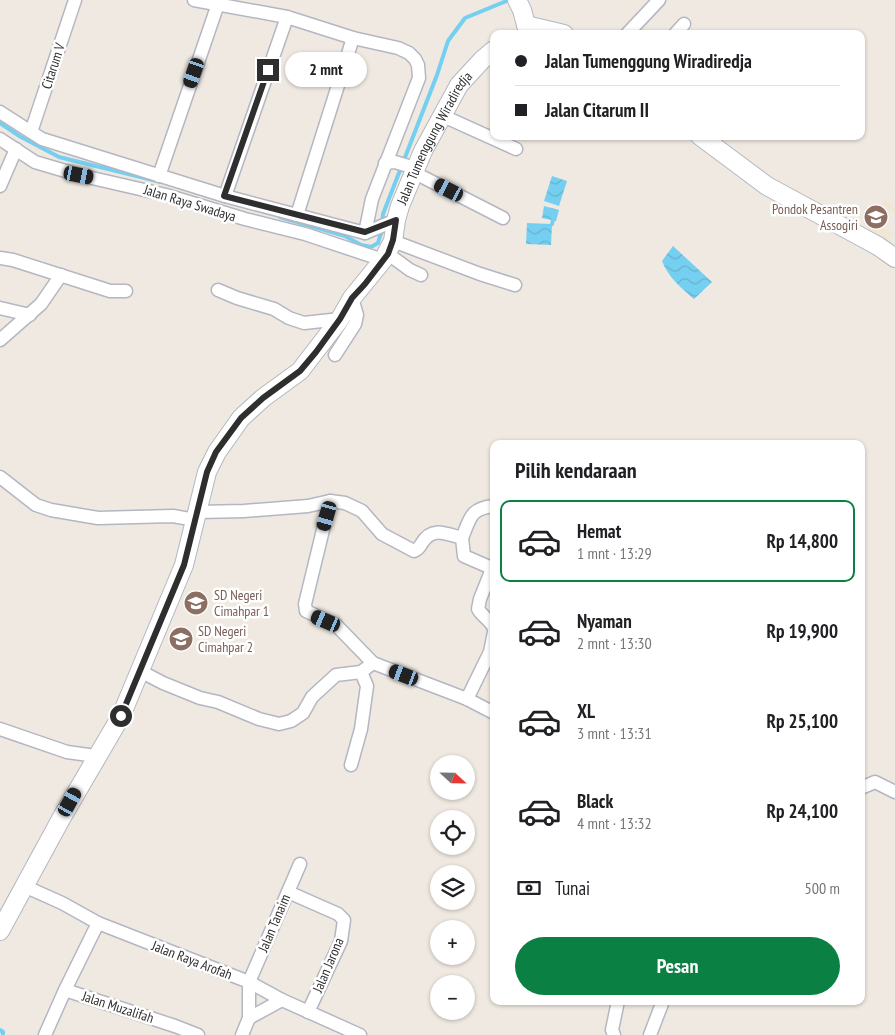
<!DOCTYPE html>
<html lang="id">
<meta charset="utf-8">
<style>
body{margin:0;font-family:"PT Sans Narrow",sans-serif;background:#f6f6f6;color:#202124;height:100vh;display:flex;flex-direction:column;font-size:19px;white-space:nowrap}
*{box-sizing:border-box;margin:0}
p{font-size:16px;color:#757577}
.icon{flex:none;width:28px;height:28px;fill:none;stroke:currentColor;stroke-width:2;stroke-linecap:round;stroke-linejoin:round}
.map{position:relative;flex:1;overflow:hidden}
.panel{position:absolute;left:490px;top:440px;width:375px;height:565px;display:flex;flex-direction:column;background:#fff;border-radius:10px;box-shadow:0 1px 4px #0004}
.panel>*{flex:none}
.guide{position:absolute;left:490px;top:30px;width:375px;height:110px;border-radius:10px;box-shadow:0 1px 4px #0004;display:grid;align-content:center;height:110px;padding:0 25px;background:#fff}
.needle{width:32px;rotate:112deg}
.fabs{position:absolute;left:430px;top:755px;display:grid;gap:10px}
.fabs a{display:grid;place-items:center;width:45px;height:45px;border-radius:50%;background:#fff;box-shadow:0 1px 4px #0004;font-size:25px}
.end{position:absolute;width:22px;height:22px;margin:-11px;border:6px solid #2e2e2e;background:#fff;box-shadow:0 0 0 2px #fff}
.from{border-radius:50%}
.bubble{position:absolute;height:35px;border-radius:18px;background:#fff;box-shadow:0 1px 4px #0004;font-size:16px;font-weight:600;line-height:35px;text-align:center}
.car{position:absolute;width:15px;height:30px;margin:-15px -8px;border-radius:6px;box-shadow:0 0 4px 1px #0007;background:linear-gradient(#222 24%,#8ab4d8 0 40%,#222 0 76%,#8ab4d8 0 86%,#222 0)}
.guide b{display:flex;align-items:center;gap:18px;height:48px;font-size:19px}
.guide b+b{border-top:1px solid #e0e0e0}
.guide i{width:12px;height:12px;background:#202124}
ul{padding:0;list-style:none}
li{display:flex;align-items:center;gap:15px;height:82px;margin:0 10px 8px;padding:0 15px;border:2px solid transparent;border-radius:10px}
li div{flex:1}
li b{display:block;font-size:19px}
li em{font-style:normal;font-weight:600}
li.current{border-color:#0b8043}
li>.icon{width:45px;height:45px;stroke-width:1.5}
h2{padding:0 25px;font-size:22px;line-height:60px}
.pay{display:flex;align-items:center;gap:12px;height:55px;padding:0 25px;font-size:19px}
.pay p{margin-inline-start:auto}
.primary-button{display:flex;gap:10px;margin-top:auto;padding:10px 25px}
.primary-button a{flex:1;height:58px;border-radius:30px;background:#0b8043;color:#fff;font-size:20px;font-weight:600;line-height:58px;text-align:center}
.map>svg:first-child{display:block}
.education{fill:#f0e6d1}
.water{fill:url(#water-waves)}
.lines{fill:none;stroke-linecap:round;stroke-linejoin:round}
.stream{stroke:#75cff0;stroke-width:4}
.street-casing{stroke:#b4b7c1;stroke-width:15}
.secondary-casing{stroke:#b4b7c1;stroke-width:20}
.street{stroke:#fff;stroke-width:12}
.secondary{stroke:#fff;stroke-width:18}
.route{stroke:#2e2e2e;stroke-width:6}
.labels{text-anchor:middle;stroke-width:5;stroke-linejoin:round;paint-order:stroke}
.street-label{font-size:14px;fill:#2e2e2e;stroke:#fff}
.education-label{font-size:14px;fill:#785e54;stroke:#fff;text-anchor:start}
</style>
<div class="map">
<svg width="895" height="1035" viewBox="0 0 895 1035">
<defs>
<pattern id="water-waves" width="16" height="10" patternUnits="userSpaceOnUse" patternTransform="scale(1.25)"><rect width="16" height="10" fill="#75cff0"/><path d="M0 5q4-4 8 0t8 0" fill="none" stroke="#66b2ce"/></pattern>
</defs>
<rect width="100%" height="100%" fill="#efe9e1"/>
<!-- education -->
<path class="education" d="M895,187L886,201L895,208V212L885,206L874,221L891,233L895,229L888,240L895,246V252L863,232Z"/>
<!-- water -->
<g class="water">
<path d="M552,176L567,181L559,206L544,201Z"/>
<path d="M544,206L559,210L556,221L542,218Z"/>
<path d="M527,223L552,224L551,245L526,244Z"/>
<path d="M673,246L712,282L694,299C682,289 668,277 662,261Z"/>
</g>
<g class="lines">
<!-- stream -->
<g class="stream">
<path d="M0,123L21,137L59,157L161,182"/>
<path d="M280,217L345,236L361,245L371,247L378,243L382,230"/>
<path d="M382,223L383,214L437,75L448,41L465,18L509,0"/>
<path d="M552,224L553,220"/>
<path d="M0,1030L3,1032V1035"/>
</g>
<defs>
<g id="street">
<path d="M627,34L659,0"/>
<path d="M675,34L684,24"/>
<path d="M0,112L42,139L225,196L365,233L372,199L419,78L418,65L415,59L409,53L398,48L353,38L287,17L194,0"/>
<path d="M443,116L516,149"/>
<path d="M31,132L75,0"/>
<path d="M0,139L35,162L79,175L166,195L245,219L305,234L383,260"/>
<path d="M385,163L395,162L415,168"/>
<path d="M413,172L503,218"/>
<path d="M159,176L218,4"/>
<path d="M0,186L16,149"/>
<path d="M225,196L287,17"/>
<path d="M297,215L353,38"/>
<path d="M365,233L396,220"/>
<path d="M393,241L480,274L515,285"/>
<path d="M388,254L410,270L421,275"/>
<path d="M0,258L13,260L110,291H126"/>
<path d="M218,290L237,298L274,309L289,318L304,323L340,319"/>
<path d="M0,308L30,315"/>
<path d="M0,340L41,304L61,275"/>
<path d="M335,355L355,324L357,315L352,298"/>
<path d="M0,477L36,505L51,510L98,518L173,516L195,520"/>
<path d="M330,501L305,604L306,611L336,625L373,663"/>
<path d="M198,512L244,511L308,506L330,501L345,503L362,511L382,534L414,551C419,549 419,547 422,543C432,526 446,534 462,538L464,556L494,569"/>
<path d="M462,538C470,519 470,508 494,506"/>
<path d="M492,569L480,599L478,609C483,617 490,620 494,628"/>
<path d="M140,671L163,683L200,698L218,702L259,719L279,724L291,721L303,713L312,697L336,675L361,672L373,663L467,699L494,713"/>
<path d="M467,699L490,652L494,632"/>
<path d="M0,729L67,752L96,756"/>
<path d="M351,765L361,729L367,686L361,672"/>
<path d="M861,788L875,782L895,792"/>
<path d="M24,886L62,903L98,923L249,982L282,1000L360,1035"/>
<path d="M288,892L338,914L344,920L341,941L308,1012"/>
<path d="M65,990L175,1026L198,1035"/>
<path d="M249,1018L282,1000"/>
<path d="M45,1035L65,990L98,923"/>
<path d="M242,1035L249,1018V982L300,864"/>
<path d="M614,1035L612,1030L618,1001"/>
<path d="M650,1035L663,1001"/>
</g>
<g id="secondary">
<path d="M517,0L522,10L526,25"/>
<path d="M526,25L564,34"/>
<path d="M700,136L767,186L878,246L895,258"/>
<path id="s1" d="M0,931L62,817L121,716L184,565L207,472L217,452L241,418L263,398L300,371L340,319L352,298L383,260L393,241L396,220L400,206L423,151L459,85L482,60L494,50"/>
</g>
</defs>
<!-- street casing -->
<use href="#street" class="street-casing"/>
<!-- secondary casing -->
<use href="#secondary" class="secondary-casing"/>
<!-- street -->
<use href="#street" class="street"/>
<!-- secondary -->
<use href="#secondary" class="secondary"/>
</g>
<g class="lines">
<!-- route -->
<path class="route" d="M121,716L184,565L207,472L216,452L241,418L263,398L300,371L316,352L340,319L352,298L365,284L388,254L393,240L396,220L365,232L224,196L268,70"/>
</g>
<!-- icons -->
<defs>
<symbol id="school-disc" viewBox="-11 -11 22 22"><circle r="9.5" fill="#8d6e63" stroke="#fff"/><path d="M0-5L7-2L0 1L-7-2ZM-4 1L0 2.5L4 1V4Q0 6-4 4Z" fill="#fff"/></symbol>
</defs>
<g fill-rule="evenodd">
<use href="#school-disc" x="862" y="203" width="28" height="28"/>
<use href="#school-disc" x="182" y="589" width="28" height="28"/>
<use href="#school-disc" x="167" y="625" width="28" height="28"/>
</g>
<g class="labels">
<!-- street labels -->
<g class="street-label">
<text transform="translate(53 66) rotate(-72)" y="5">Citarum V</text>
<text dy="5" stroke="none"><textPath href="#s1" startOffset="918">Jalan Tumenggung Wiradiredja</textPath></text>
<text transform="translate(190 203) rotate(17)" y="5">Jalan Raya Swadaya</text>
<text transform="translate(274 923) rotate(-67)" y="5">Jalan Tanaim</text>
<text transform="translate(192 960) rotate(21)" y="5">Jalan Raya Arofah</text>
<text transform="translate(328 965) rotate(-67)" y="5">Jalan Jarona</text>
<text transform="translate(118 1007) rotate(18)" y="5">Jalan Muzalifah</text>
</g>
<!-- education labels -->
<g class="education-label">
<text x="858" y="214" text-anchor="end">Pondok Pesantren<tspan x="858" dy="16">Assogiri</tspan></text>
<text x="214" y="600">SD Negeri<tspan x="214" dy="16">Cimahpar 1</tspan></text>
<text x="198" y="636">SD Negeri<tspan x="198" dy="16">Cimahpar 2</tspan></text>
</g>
</g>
</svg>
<div class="fabs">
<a><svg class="needle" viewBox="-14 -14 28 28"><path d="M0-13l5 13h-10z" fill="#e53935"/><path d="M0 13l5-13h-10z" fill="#757577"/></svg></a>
<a><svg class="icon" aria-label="locate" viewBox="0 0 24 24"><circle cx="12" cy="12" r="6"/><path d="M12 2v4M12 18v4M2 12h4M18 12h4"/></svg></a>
<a><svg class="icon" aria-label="layers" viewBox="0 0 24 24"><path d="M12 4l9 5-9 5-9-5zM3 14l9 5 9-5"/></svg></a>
<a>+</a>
<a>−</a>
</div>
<i class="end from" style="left:121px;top:716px"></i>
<i class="end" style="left:268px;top:70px"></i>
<div class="bubble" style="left:285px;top:52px;width:82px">2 mnt</div>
<i class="car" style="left:194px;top:73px;rotate:199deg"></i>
<i class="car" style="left:79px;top:175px;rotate:101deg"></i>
<i class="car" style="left:449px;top:190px;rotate:297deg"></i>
<i class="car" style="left:327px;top:516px;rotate:196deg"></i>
<i class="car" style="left:326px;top:621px;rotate:293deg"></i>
<i class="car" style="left:404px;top:675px;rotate:291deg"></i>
<i class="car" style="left:70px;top:802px;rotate:29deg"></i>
<div class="guide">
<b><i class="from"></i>Jalan Tumenggung Wiradiredja</b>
<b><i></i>Jalan Citarum II</b>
</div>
<section class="panel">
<h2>Pilih kendaraan</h2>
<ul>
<li class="current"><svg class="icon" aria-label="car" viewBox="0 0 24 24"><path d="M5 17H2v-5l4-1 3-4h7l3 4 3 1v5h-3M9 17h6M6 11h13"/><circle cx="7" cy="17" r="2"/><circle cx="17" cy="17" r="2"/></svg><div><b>Hemat</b><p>1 mnt · 13:29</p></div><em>Rp 14,800</em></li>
<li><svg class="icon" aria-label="car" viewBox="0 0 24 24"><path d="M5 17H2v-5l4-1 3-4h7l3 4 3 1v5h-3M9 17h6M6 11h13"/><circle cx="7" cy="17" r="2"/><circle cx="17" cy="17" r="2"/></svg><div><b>Nyaman</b><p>2 mnt · 13:30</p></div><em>Rp 19,900</em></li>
<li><svg class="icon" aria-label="car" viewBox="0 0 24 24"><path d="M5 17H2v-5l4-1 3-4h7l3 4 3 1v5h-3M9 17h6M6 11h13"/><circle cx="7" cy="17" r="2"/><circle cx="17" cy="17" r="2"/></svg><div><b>XL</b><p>3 mnt · 13:31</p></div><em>Rp 25,100</em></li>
<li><svg class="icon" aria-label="car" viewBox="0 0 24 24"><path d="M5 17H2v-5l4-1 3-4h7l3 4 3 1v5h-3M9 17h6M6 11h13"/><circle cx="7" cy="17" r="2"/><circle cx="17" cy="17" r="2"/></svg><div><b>Black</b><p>4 mnt · 13:32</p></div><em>Rp 24,100</em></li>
</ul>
<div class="pay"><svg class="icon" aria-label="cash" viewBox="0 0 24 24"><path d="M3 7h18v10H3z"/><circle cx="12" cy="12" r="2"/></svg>Tunai<p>500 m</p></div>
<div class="primary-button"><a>Pesan</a></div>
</section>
</div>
